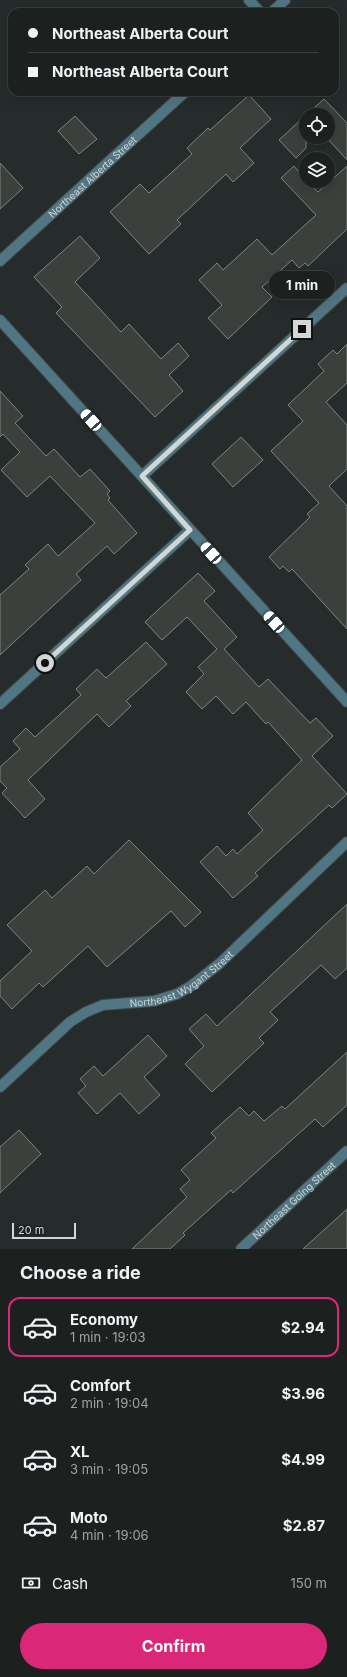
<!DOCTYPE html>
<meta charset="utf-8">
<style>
body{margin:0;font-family:Inter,sans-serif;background:#252929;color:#f1f3f6;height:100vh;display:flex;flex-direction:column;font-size:15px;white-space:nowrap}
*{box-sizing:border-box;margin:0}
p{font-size:13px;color:#a0a3a5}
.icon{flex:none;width:22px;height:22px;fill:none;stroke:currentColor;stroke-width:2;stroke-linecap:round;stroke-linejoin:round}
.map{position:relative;height:1249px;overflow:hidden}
.panel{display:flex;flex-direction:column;background:#1c2120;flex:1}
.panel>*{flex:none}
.guide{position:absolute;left:8px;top:8px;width:331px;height:88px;border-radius:12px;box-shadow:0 4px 16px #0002,0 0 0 1px #3a3e3e;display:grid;align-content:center;height:88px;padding:0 20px;background:#1c2120}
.buttons{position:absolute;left:299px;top:108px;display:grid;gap:8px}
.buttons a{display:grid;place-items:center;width:36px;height:36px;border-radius:50%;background:#1c2120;box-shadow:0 4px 16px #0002,0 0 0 1px #3a3e3e;font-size:20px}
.scale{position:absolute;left:12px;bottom:10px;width:64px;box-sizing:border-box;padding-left:4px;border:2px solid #d2d6d5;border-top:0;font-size:11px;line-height:14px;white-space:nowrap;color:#d2d6d5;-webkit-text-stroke:3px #1c2221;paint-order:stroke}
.end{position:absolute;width:18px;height:18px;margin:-9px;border:5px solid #d2d6d5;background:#111;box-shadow:0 0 0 2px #111}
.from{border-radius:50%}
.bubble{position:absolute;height:28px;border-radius:14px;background:#1c2120;box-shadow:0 4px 16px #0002,0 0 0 1px #3a3e3e;font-size:13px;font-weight:700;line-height:28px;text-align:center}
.car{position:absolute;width:12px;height:24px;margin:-12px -6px;border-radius:5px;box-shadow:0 0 3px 1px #0007;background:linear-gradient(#fff 24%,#345 0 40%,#fff 0 76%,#345 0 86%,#fff 0)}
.guide b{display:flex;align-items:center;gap:14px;height:38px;font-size:15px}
.guide b+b{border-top:1px solid #3a3e3e}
.guide i{width:10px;height:10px;background:#f1f3f6}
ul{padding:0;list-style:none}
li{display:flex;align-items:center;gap:12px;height:60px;margin:0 8px 6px;padding:0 12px;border:2px solid transparent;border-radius:12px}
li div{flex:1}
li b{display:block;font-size:15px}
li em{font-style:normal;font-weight:700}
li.active{border-color:#db2777}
li>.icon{width:36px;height:36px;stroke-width:1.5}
h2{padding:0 20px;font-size:18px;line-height:48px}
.pay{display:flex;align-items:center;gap:10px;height:44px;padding:0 20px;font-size:15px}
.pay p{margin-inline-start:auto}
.button{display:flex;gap:8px;margin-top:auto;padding:8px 20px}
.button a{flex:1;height:46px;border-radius:24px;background:#db2777;color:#fff;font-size:16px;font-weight:700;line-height:46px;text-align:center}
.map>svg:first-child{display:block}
.building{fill:#3b403d;stroke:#7f8581}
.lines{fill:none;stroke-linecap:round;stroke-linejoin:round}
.minor-casing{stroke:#414746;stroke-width:12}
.minor{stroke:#517683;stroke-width:10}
.route{stroke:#d2d6d5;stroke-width:5}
.labels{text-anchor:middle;stroke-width:3;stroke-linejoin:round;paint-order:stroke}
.street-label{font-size:10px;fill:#d2d6d5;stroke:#1c2221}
</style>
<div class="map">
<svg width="347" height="1249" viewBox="0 0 347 1249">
<rect width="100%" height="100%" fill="#252c2b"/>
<!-- building -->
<g class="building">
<path d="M249,95L271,119L240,148L254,163L233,182L226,174L177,220L181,224L149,254L110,212L140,184L149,193L192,154L187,148L208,128L210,130Z"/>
<path d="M324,99L347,123V160L326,137H328V115H306Z"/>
<path d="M306,115V148L296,158L279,140Z"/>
<path d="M75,116L97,139L79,154L58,131Z"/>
<path d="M0,163L23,188L0,209Z"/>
<path d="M294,166L306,181L318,192L347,166V229L308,266L305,263L299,268L292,260L262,287L272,297L228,339L208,318L222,305L199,280L217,263L223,270L257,239L272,255L316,215L281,178Z"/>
<path d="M80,236L100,258L75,282L121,332L129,324L161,359L178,343L189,356L169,375L183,391L155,417L56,313L62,307L34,277Z"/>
<path d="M347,344V383L326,402L347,425V469L329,486L347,506V629L292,569L289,572L283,566L280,569L269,557L310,517L307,514L319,503L271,451L303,421L288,405L324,371L318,364L333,350L337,354Z"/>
<path d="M0,391L23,416L15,423L46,456L54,449L80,477L90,469L110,491L107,494L110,498L108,500L137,533L114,554L107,546L76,574L81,580L0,655V595L29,569L25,565L48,544L58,556L95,523L50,476L27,497L1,470L20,452L3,434L0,437Z"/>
<path d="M241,437L263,460L233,487L212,464Z"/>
<path d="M198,573L215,591L204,601L237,637L224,649L259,687L268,679L310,723L316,718L333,736L312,756L347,794L332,808L329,805L269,860L255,873L258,876L233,898L200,862L217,846L226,856L233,849L237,854L263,830L248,813L302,760L268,722L266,724L246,702L233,714L216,696L202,709L186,692L204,674L198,667L217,649L187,617L162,640L145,622Z"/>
<path d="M146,642L167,664L126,701L131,706L109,727L97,714L28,780L45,799L25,818L2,793L7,788L0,781V767L20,749L13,741L26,728L35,737L81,695L76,689L97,669L106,678Z"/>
<path d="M129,840L201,912L185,927L171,911L107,967L88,946L43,987L39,983L12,1009L0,996V981L32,951L7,925L45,890L52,898L87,866L94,874Z"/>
<path d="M347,904V968L335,979L321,965L270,1012L278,1020L259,1038L264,1043L212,1092L185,1064L204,1046L189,1029L206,1014L217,1026Z"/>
<path d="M148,1035L167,1056L144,1077L160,1095L139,1114L120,1093L97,1114L78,1093L86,1086L80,1079L94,1066L103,1076Z"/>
<path d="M347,1052V1105L323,1127L315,1119L233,1193L231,1190L183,1233L185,1235L170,1249H132L187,1197L180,1189L190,1180L181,1170L216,1138L211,1133L240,1107L249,1116L254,1111L264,1121L282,1106L285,1109Z"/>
<path d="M19,1130L41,1154L0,1193V1147Z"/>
<path d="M347,1209V1249H303Z"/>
</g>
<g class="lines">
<defs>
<g id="minor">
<path d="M249,0L260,12"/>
<path d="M272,12L285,0"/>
<path id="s1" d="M0,261L185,92"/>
<path d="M0,320L347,702"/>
<path d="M142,476L347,288"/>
<path d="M0,704L190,530"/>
<path id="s2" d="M0,1087L70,1022L86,1012L103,1005L154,1001L177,994L191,986L219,964L347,842"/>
<path id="s3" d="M241,1249L347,1151"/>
</g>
</defs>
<!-- minor casing -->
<use href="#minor" class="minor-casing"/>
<!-- minor -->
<use href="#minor" class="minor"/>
</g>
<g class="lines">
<!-- route -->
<path class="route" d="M45,663L190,530L142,476L302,329"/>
</g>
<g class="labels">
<!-- street labels -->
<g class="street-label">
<text dy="4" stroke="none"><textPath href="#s1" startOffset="125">Northeast Alberta Street</textPath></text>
<text dy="4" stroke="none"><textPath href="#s2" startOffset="218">Northeast Wygant Street</textPath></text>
<text dy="4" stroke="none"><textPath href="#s3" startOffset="72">Northeast Going Street</textPath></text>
</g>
</g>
</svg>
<div class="buttons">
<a><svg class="icon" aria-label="locate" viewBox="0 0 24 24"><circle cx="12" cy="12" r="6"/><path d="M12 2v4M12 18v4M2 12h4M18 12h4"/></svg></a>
<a><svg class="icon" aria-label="layers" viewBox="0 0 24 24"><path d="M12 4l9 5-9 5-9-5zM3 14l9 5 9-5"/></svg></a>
</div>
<div class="scale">20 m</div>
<i class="end from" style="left:45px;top:663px"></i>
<i class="end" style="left:302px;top:329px"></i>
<div class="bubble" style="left:269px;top:271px;width:66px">1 min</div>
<i class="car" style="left:91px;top:420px;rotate:318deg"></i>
<i class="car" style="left:211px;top:553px;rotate:318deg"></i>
<i class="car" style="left:274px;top:622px;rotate:318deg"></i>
<div class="guide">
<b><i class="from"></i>Northeast Alberta Court</b>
<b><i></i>Northeast Alberta Court</b>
</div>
</div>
<section class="panel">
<h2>Choose a ride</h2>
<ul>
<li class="active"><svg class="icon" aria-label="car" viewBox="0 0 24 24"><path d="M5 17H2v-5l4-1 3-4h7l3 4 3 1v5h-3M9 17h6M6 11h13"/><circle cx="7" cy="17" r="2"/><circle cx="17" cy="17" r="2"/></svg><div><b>Economy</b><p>1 min · 19:03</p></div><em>$2.94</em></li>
<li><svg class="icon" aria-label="car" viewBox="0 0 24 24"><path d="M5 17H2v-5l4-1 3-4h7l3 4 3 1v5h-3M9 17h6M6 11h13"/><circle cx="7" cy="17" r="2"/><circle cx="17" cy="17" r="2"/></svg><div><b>Comfort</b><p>2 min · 19:04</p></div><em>$3.96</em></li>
<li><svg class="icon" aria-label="car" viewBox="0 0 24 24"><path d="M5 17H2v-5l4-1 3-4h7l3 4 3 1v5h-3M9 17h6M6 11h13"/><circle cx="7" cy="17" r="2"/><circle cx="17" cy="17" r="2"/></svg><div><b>XL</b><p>3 min · 19:05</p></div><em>$4.99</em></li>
<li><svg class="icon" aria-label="car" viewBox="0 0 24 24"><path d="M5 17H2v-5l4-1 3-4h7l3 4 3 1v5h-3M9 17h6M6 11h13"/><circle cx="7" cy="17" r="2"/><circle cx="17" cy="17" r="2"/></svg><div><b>Moto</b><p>4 min · 19:06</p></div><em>$2.87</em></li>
</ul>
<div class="pay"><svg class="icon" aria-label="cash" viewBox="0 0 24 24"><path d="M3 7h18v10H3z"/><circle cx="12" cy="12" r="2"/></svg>Cash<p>150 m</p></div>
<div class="button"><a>Confirm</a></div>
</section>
